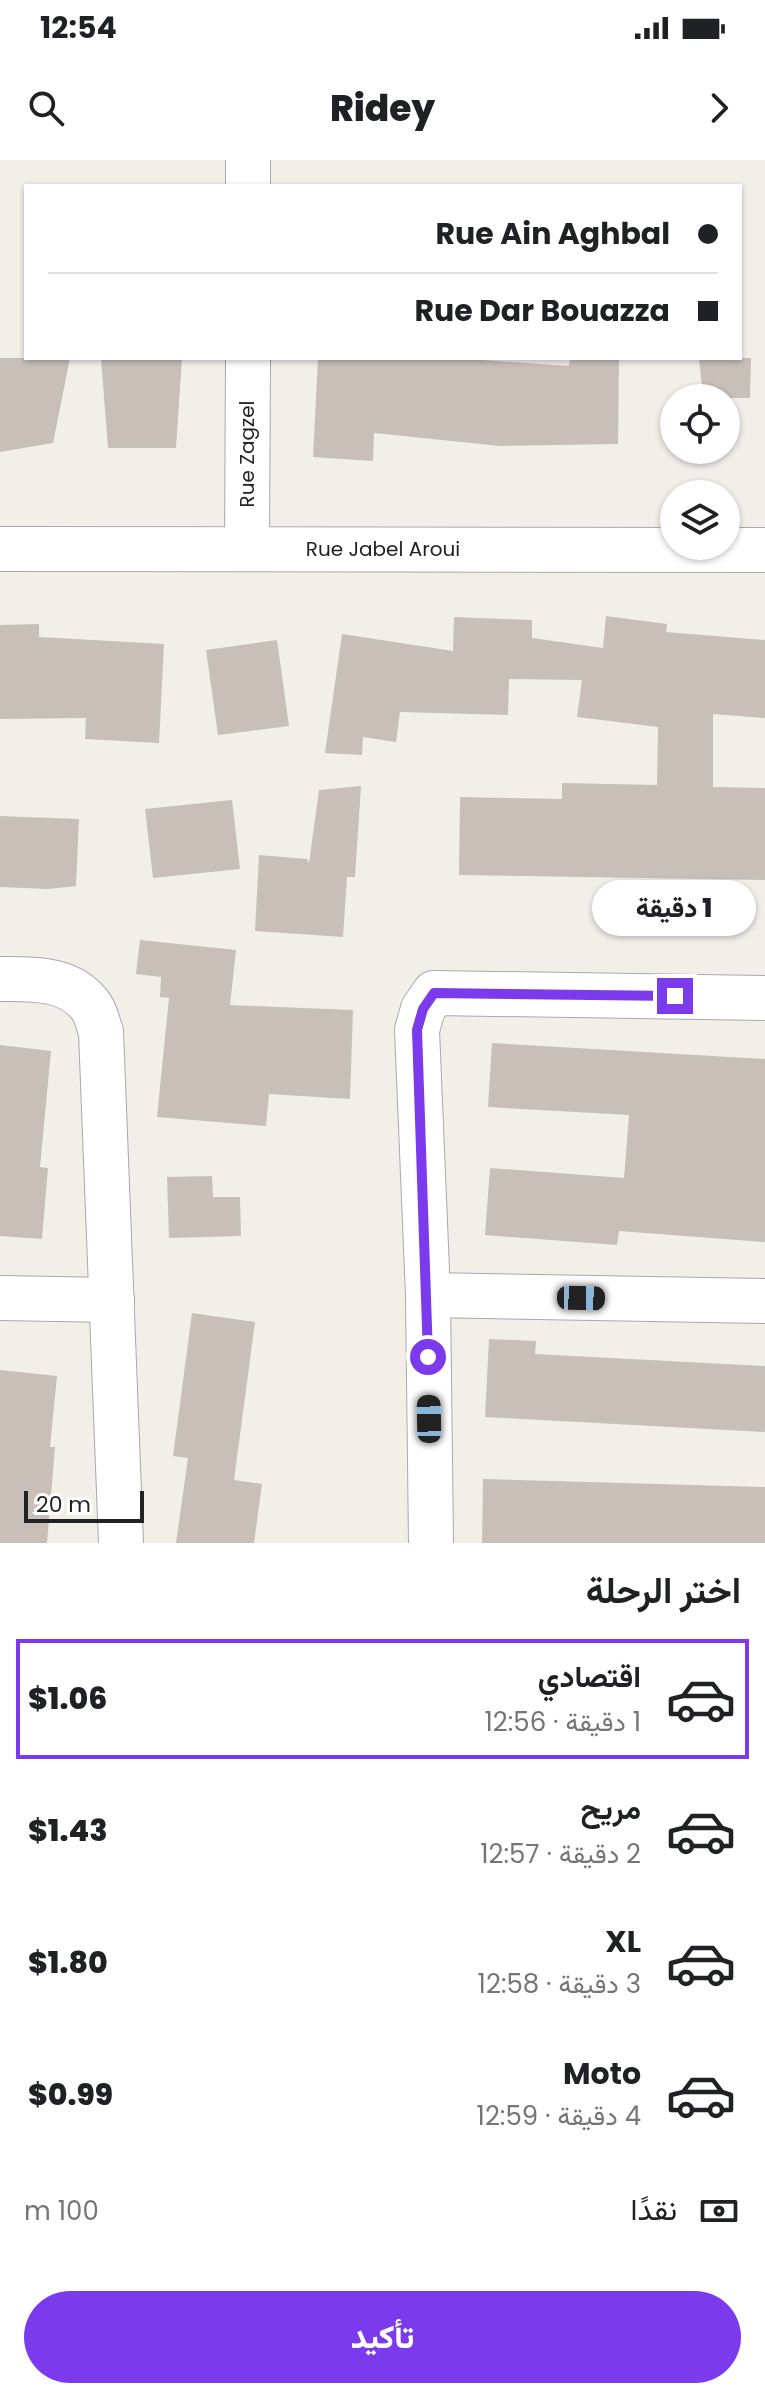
<!DOCTYPE html>
<html lang="ar">
<meta charset="utf-8">
<style>
body{margin:0;font-family:Poppins,Vazirmatn,sans-serif;background:#f6f6f6;color:#202124;direction:rtl;height:100vh;display:flex;flex-direction:column;font-size:30px;white-space:nowrap}
*{box-sizing:border-box;margin:0}
p{font-size:26px;color:#757577}
.icon{flex:none;width:44px;height:44px;fill:none;stroke:currentColor;stroke-width:2;stroke-linecap:round;stroke-linejoin:round}
.map{position:relative;height:1383px;overflow:hidden;direction:ltr}
.details{display:flex;flex-direction:column;background:#fff;flex:1}
.details>*{flex:none}
.guide{position:absolute;left:24px;top:24px;width:718px;height:176px;border-radius:0px;box-shadow:0 2px 6px #0004;direction:rtl;display:grid;align-content:center;height:176px;padding:0 24px;background:#fff}
.controls{position:absolute;left:660px;top:224px;display:grid;gap:16px}
.controls a{display:grid;place-items:center;width:80px;height:80px;border-radius:50%;background:#fff;box-shadow:0 2px 6px #0004;font-size:40px}
.scale{position:absolute;left:24px;bottom:20px;width:120px;box-sizing:border-box;padding-left:8px;border:4px solid #222;border-top:0;font-size:22px;line-height:28px;white-space:nowrap;color:#222;-webkit-text-stroke:6px #fff;paint-order:stroke}
.end{position:absolute;width:36px;height:36px;margin:-18px;border:10px solid #7c3aed;background:#fff;box-shadow:0 0 0 4px #fff}
.from{border-radius:50%}
.bubble{position:absolute;height:56px;border-radius:28px;background:#fff;box-shadow:0 2px 6px #0004;font-size:26px;font-weight:800;line-height:56px;text-align:center;direction:rtl}
.car{position:absolute;width:24px;height:48px;margin:-24px -12px;border-radius:10px;box-shadow:0 0 6px 2px #0007;background:linear-gradient(#222 24%,#8ab4d8 0 40%,#222 0 76%,#8ab4d8 0 86%,#222 0)}
.guide b{display:flex;align-items:center;gap:28px;height:76px;font-size:30px}
.guide b+b{border-top:2px solid #e0e0e0}
.guide i{width:20px;height:20px;background:#202124}
ul{padding:0;list-style:none}
li{display:flex;align-items:center;gap:24px;height:120px;margin:0 16px 12px;padding:0 8px;border:4px solid transparent;border-radius:0px}
li div{flex:1}
li b{display:block;font-size:30px}
li em{font-style:normal;font-weight:800}
li.selected{border-color:#7c3aed}
li>.icon{width:72px;height:72px;stroke-width:1.5}
h2{padding:0 24px;font-size:36px;line-height:96px}
.pay{display:flex;align-items:center;gap:20px;height:88px;padding:0 24px;font-size:30px}
.pay p{margin-inline-start:auto}
.primary-button{display:flex;gap:16px;margin-top:auto;padding:16px 24px}
.primary-button a{flex:1;height:92px;border-radius:48px;background:#7c3aed;color:#fff;font-size:32px;font-weight:800;line-height:92px;text-align:center}
.status{display:flex;justify-content:space-between;align-items:center;height:56px;padding:0 40px;background:#fff;direction:ltr}
.status svg{height:22px;fill:currentColor}
header{display:flex;justify-content:space-between;align-items:center;height:104px;padding:0 24px;background:#fff;font-size:36px;font-weight:800}
.map>svg:first-child{display:block}
.building{fill:#c7bfb8}
.lines{fill:none;stroke-linecap:round;stroke-linejoin:round}
.street-casing{stroke:#a9a9a9;stroke-width:46}
.street{stroke:#fff;stroke-width:44}
.route{stroke:#7c3aed;stroke-width:10}
.labels{text-anchor:middle;stroke-width:8;stroke-linejoin:round;paint-order:stroke}
.street-label{font-size:20px;fill:#222;stroke:#fff}
</style>
<div class="status"><b>12:54</b><svg viewBox="0 0 49 12"><path d="M0 12V9h3v3zM5 12V6h3v6zM10 12V3h3v9zM15 12V0h3v12zM26 1h20v11H26zM47 4h2v5h-2z"/></svg></div>
<header><svg class="icon" aria-label="forward" viewBox="0 0 24 24"><path d="M9 5l7 7-7 7"/></svg>Ridey<svg class="icon" aria-label="search" viewBox="0 0 24 24"><circle cx="10" cy="10" r="6"/><path d="M15 15l6 6"/></svg></header>
<div class="map">
<svg width="765" height="1383" viewBox="0 0 765 1383">
<rect width="100%" height="100%" fill="#f2efe9"/>
<!-- building -->
<g class="building">
<path d="M0,198H70L53,283L0,292Z"/>
<path d="M101,198H182L176,288H108Z"/>
<path d="M318,198H454L569,206L570,198H619L618,284L500,286L374,273L373,301L313,297Z"/>
<path d="M699,198H751L750,238H703Z"/>
<path d="M606,456L667,464L666,472L765,480V558L713,554V627L765,628V720L459,715L460,637L562,639V623L657,625L658,567L577,557L582,520L509,519L508,555L400,552L396,582L363,577L362,595L325,593L342,474L453,491L454,457L532,460V478L603,488Z"/>
<path d="M39,464V477L164,484L159,583L85,579L86,558L0,559V465Z"/>
<path d="M277,480L289,566L218,575L206,490Z"/>
<path d="M361,626L355,717H347L343,777L255,771L259,695L307,699L309,703L319,630Z"/>
<path d="M232,640L240,709L153,718L145,649Z"/>
<path d="M0,656L79,659L76,726L48,729L0,727Z"/>
<path d="M140,780L236,790L230,845L353,850L350,939L269,934L266,966L157,957L169,838L160,837L161,817L136,814Z"/>
<path d="M492,883L765,899V1082L619,1071L617,1085L485,1075L490,1008L624,1018L629,955L488,947Z"/>
<path d="M0,885L51,891L40,1007L48,1008L42,1079L0,1076Z"/>
<path d="M212,1016L213,1037H240L241,1076L169,1078L167,1017Z"/>
<path d="M192,1153L255,1162L234,1320L262,1324L254,1383H176L188,1298L173,1296Z"/>
<path d="M489,1179L536,1181L535,1194L765,1206V1272L485,1257Z"/>
<path d="M0,1210L57,1216L50,1287H55L47,1383H0Z"/>
<path d="M483,1319L765,1327V1383H482Z"/>
</g>
<g class="lines">
<defs>
<g id="street">
<path d="M248,26V0"/>
<path d="M0,389L765,390"/>
<path d="M247,389L248,198"/>
<path d="M0,819C33,819 71,817 92,848C96,854 98,864 101,872L121,1383"/>
<path d="M428,1135L765,1141"/>
<path d="M0,1138L112,1140"/>
<path d="M431,1383L428,1135L417,870L423,849L434,833L765,838"/>
</g>
</defs>
<!-- street casing -->
<use href="#street" class="street-casing"/>
<!-- street -->
<use href="#street" class="street"/>
</g>
<g class="lines">
<!-- route -->
<path class="route" d="M428,1197L417,870L423,849L434,833L675,836"/>
</g>
<g class="labels">
<!-- street labels -->
<g class="street-label">
<text transform="translate(247 294) rotate(-90)" y="7">Rue Zagzel</text>
<text x="383" y="396">Rue Jabel Aroui</text>
</g>
</g>
</svg>
<div class="controls">
<a><svg class="icon" aria-label="locate" viewBox="0 0 24 24"><circle cx="12" cy="12" r="6"/><path d="M12 2v4M12 18v4M2 12h4M18 12h4"/></svg></a>
<a><svg class="icon" aria-label="layers" viewBox="0 0 24 24"><path d="M12 4l9 5-9 5-9-5zM3 14l9 5 9-5"/></svg></a>
</div>
<div class="scale">20 m</div>
<i class="end from" style="left:428px;top:1197px"></i>
<i class="end" style="left:675px;top:836px"></i>
<div class="bubble" style="left:592px;top:720px;width:164px">1 دقيقة</div>
<i class="car" style="left:581px;top:1138px;rotate:91deg"></i>
<i class="car" style="left:429px;top:1259px;rotate:359deg"></i>
<div class="guide">
<b><i class="from"></i>Rue Ain Aghbal</b>
<b><i></i>Rue Dar Bouazza</b>
</div>
</div>
<section class="details">
<h2>اختر الرحلة</h2>
<ul>
<li class="selected"><svg class="icon" aria-label="car" viewBox="0 0 24 24"><path d="M5 17H2v-5l4-1 3-4h7l3 4 3 1v5h-3M9 17h6M6 11h13"/><circle cx="7" cy="17" r="2"/><circle cx="17" cy="17" r="2"/></svg><div><b>اقتصادي</b><p>1 دقيقة · 12:56</p></div><em>$1.06</em></li>
<li><svg class="icon" aria-label="car" viewBox="0 0 24 24"><path d="M5 17H2v-5l4-1 3-4h7l3 4 3 1v5h-3M9 17h6M6 11h13"/><circle cx="7" cy="17" r="2"/><circle cx="17" cy="17" r="2"/></svg><div><b>مريح</b><p>2 دقيقة · 12:57</p></div><em>$1.43</em></li>
<li><svg class="icon" aria-label="car" viewBox="0 0 24 24"><path d="M5 17H2v-5l4-1 3-4h7l3 4 3 1v5h-3M9 17h6M6 11h13"/><circle cx="7" cy="17" r="2"/><circle cx="17" cy="17" r="2"/></svg><div><b>XL</b><p>3 دقيقة · 12:58</p></div><em>$1.80</em></li>
<li><svg class="icon" aria-label="car" viewBox="0 0 24 24"><path d="M5 17H2v-5l4-1 3-4h7l3 4 3 1v5h-3M9 17h6M6 11h13"/><circle cx="7" cy="17" r="2"/><circle cx="17" cy="17" r="2"/></svg><div><b>Moto</b><p>4 دقيقة · 12:59</p></div><em>$0.99</em></li>
</ul>
<div class="pay"><svg class="icon" aria-label="cash" viewBox="0 0 24 24"><path d="M3 7h18v10H3z"/><circle cx="12" cy="12" r="2"/></svg>نقدًا<p>100 m</p></div>
<div class="primary-button"><a>تأكيد</a></div>
</section>
